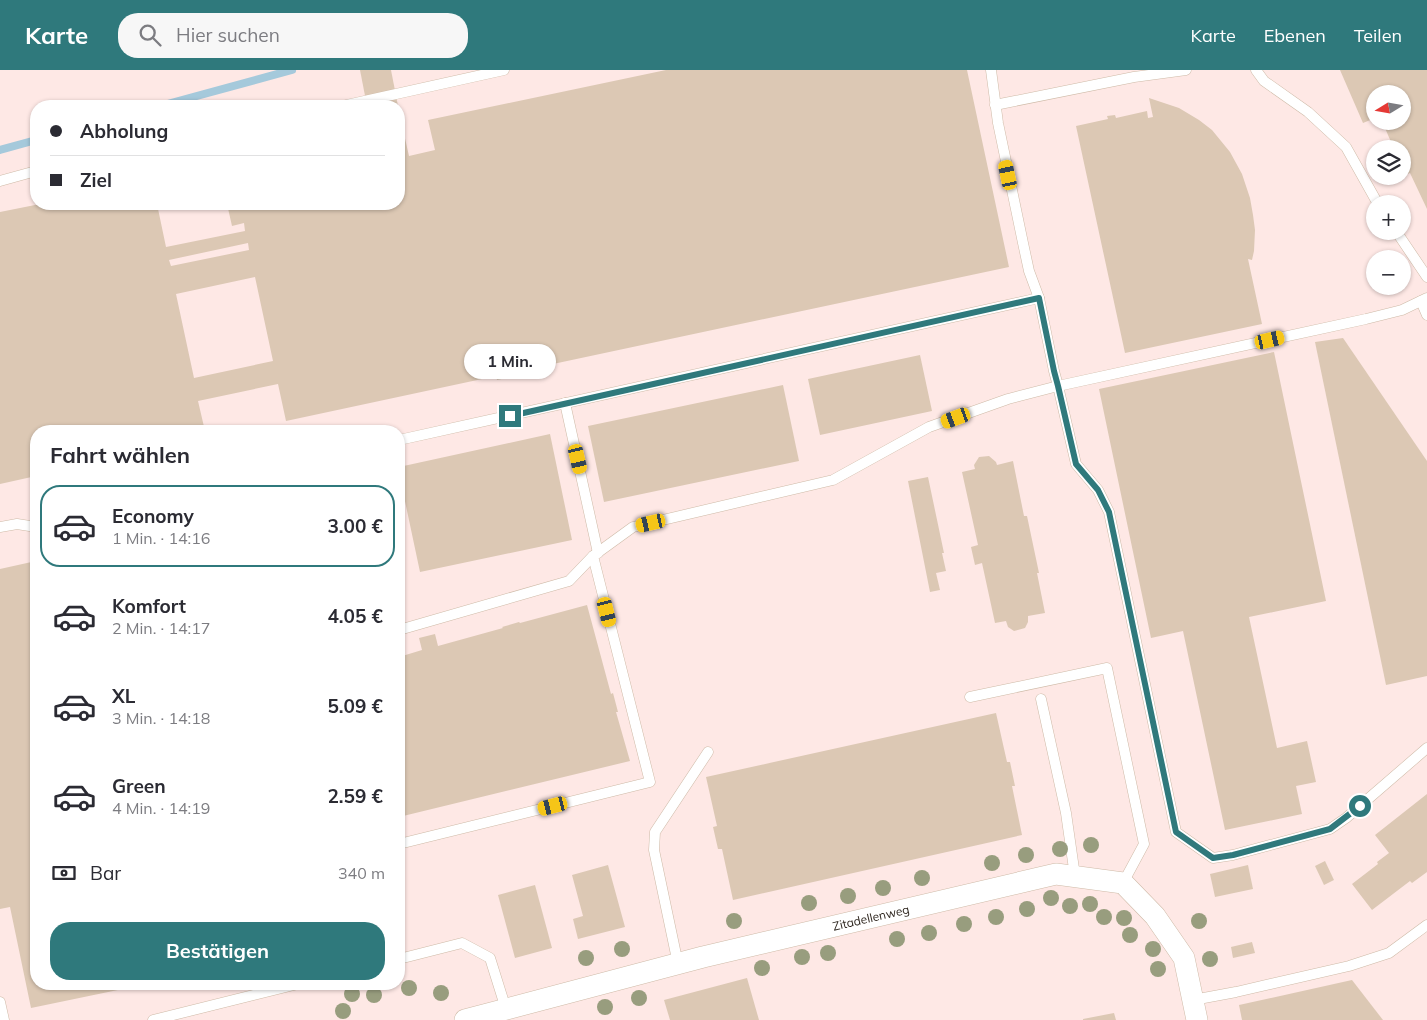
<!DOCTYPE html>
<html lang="de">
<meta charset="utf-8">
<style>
body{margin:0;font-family:Mulish,sans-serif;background:#f7f7f7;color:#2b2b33;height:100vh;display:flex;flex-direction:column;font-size:19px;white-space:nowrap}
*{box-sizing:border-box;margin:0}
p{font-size:16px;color:#7c7c81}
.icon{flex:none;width:28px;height:28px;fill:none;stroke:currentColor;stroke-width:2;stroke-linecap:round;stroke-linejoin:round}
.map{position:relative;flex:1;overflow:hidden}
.drawer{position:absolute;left:30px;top:355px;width:375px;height:565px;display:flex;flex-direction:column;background:#fff;border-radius:20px;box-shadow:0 1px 4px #0004}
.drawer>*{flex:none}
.guide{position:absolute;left:30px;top:30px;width:375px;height:110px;border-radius:20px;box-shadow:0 1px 4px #0004;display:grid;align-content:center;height:110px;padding:0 20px;background:#fff}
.needle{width:32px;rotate:259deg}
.fabs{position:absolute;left:1366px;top:15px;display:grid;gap:10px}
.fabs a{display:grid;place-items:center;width:45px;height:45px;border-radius:50%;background:#fff;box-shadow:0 1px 4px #0004;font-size:25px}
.end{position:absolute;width:22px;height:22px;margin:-11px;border:6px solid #2f797c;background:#fff;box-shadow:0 0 0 2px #fff}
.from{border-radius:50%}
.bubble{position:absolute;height:35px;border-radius:18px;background:#fff;box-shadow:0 1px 4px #0004;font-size:16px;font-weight:700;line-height:35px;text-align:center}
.car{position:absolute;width:15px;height:30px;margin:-15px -8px;border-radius:6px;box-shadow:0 0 4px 1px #0007;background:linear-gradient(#f5c518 24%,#345 0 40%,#f5c518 0 76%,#345 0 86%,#f5c518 0)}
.guide b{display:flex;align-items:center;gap:18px;height:48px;font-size:19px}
.guide b+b{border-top:1px solid #e1e1e2}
.guide i{width:12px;height:12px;background:#2b2b33}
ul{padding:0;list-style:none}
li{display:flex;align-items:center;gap:15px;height:82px;margin:0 10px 8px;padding:0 10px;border:2px solid transparent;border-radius:20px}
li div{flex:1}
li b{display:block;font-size:19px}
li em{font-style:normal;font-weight:700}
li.active{border-color:#2f797c}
li>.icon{width:45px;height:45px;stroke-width:1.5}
h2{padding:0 20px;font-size:22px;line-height:60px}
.pay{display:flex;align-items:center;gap:12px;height:55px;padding:0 20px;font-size:19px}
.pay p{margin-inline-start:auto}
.action{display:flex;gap:10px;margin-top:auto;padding:10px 20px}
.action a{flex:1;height:58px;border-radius:20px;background:#2f797c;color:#fff;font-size:20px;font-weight:700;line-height:58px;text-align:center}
header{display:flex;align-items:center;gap:30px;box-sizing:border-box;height:70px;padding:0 25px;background:#2f797c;color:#fff}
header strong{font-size:24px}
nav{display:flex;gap:28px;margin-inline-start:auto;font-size:18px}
.search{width:350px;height:45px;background:#f7f7f7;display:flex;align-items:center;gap:12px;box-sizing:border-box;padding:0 18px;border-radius:20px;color:#7c7c81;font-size:19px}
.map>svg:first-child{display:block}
.industrial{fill:#fee8e5;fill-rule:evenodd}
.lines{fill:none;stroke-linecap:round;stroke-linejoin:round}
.stream{stroke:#a5c9db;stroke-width:8}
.building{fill:#dcc8b4;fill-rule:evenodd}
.service-casing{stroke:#cebaa7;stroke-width:11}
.minor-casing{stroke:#cebaa7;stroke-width:22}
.service{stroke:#fff;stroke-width:10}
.minor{stroke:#fff;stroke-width:21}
.tree{fill:#989d7e}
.route{stroke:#2f797c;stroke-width:6}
.labels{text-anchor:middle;stroke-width:4.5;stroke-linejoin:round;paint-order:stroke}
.street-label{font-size:12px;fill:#302821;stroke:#fff}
</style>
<header>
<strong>Karte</strong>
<div class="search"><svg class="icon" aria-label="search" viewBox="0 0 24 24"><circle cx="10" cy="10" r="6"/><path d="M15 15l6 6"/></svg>Hier suchen</div>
<nav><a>Karte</a><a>Ebenen</a><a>Teilen</a></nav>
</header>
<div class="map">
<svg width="1427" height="950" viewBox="0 0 1427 950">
<rect width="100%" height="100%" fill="#fff6ee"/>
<!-- industrial -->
<path class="industrial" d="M0,0H1427V950H0ZM1375,24H1402V51H1375ZM36,36H399V134H36ZM1375,79H1402V106H1375ZM1375,134H1402V161H1375ZM1375,189H1402V216H1375ZM36,361H399V914H36Z"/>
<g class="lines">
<!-- stream -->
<g class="stream">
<path d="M160,36L292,0"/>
<path d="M0,80L36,70"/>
</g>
</g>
<!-- building -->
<g class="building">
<path d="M360,0H391L398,36H367Z"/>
<path d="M666,0H967L1009,197L553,294L554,298L497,310L496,306L286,351L278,314L198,331L205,361H36V406L0,414V142L40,134H157L166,177L245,161L244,153L232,156L227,134H399V42L409,86L435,80L428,50ZM248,173L249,180L171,196L169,190ZM255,207L273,291L194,308L176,224Z"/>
<path d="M1340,0H1427V139L1410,103L1405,105L1402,98V79H1394L1382,51H1402V24H1375V48L1363,53Z"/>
<path d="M1149,28L1179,38L1199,50L1212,60L1230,82L1242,104L1250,128L1253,145L1255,160L1254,181L1252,190L1248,189L1262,254L1125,283L1076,56L1108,49L1107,46L1115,45L1116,48L1147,41L1148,48L1153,47Z"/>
<path d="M1343,268L1427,391V606L1386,615L1315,272Z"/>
<path d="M1274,282L1326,531L1249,547L1277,678L1307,671L1316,712L1296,716L1302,744L1225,760L1183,561L1151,568L1099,319Z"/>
<path d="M920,285L932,341L820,365L808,309Z"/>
<path d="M783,315L799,391L604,432L588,356Z"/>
<path d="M550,364L572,470L420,502L399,403V397Z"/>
<path d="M989,386L996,392L997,395L1013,391L1024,446H1027L1039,503H1037L1045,543L1028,546V552L1025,558L1014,561L1008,557L1006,551L995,553L982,493L975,495L971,477L978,475L962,402L975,399L974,395L979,387Z"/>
<path d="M928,407L944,483H942L946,501L936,503L940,520L930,522L908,411Z"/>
<path d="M36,491V914L142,915L31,938L10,837L0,839V499Z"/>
<path d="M587,535L611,624L613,623L618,642H616L630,691L399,747V587L422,580L419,568L435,564L438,576L503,558L502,557L519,552L520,553Z"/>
<path d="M996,643L1007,692H1010L1015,716H1012L1022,765L733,830L722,779H718L713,757L717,756L706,707Z"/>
<path d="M1427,724V802L1412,813L1410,811L1372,840L1352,814L1378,794L1377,792L1389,783L1375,765Z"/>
<path d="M1325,791L1334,810L1324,815L1315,796Z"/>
<path d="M608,795L625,857L578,869L573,849L583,846L572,805Z"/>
<path d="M1248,795L1253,819L1215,827L1210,804Z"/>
<path d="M535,815L552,878L515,888L498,825Z"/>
<path d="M1252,872L1255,883L1233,888L1231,877Z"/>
<path d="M747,908L759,950H670L664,930Z"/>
<path d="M1352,910L1383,950H1242L1239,935Z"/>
<path d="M1114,943L1116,950H1083V949Z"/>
</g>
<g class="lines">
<defs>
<g id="service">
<path d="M991,0L998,53L1023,173L1029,201L1039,228L1054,301L1058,316L1076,394L1098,420L1109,442L1176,762L1213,788L1233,785L1330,759L1346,748L1427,678"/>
<path d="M1256,0L1264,11L1308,42L1346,77L1378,134"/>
<path d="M995,35L1134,7L1186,0"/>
<path d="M342,36L504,0"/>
<path d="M0,111L36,101"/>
<path d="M1396,161L1427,207"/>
<path d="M1421,231L1427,245"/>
<path d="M565,333L598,483"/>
<path d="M399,370L1039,228"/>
<path d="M0,457L17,454L36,457"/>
<path d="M399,560L569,511L593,486L633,457L833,410L929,357L1008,329L1058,316L1366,249L1402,240L1427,228"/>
<path d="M970,627L1107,598L1144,774L1123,813"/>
<path d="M1041,629L1066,743L1075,806"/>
<path d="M399,774L650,712L593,486"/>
<path d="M399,889L462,873L490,888L506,939"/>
<path d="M678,894L654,780L655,762L708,682"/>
<path d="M1193,930L1236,922L1349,896L1389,883L1427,855"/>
<path d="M0,932L4,950"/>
<path d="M153,950L298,914"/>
</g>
<path id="minor" d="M465,950L703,887L1056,804L1123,813L1155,846L1184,888L1197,950"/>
</defs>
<!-- service casing -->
<use href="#service" class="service-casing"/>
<!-- minor casing -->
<use href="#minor" class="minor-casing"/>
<!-- service -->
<use href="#service" class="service"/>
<!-- minor -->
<use href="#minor" class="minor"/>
</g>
<!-- trees -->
<g class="tree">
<circle cx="1091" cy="775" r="8"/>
<circle cx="1060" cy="779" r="8"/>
<circle cx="1026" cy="785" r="8"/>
<circle cx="992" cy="793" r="8"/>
<circle cx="922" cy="808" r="8"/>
<circle cx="883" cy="818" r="8"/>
<circle cx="848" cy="826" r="8"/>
<circle cx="1051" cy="828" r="8"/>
<circle cx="809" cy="833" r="8"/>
<circle cx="1090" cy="834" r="8"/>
<circle cx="1070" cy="836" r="8"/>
<circle cx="1027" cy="839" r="8"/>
<circle cx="996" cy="847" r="8"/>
<circle cx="1104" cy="847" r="8"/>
<circle cx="1124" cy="848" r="8"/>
<circle cx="734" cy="851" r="8"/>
<circle cx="1199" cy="851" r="8"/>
<circle cx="964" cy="854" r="8"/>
<circle cx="929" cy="863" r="8"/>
<circle cx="1130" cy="865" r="8"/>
<circle cx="897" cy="869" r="8"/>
<circle cx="622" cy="879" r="8"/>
<circle cx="1153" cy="879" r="8"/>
<circle cx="828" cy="883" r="8"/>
<circle cx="802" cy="887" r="8"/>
<circle cx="586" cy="888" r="8"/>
<circle cx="1210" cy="889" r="8"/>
<circle cx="762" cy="898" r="8"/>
<circle cx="1158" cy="899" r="8"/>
<circle cx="409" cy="918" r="8"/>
<circle cx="441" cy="923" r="8"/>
<circle cx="352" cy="924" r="8"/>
<circle cx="374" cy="925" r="8"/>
<circle cx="639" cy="928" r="8"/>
<circle cx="605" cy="937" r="8"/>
<circle cx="343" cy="941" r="8"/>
</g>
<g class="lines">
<!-- route -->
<path class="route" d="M510,346L1039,228L1054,301L1058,316L1076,394L1098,420L1109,442L1176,762L1213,788L1233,785L1330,759L1360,736"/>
</g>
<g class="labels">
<!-- street labels -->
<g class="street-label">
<text transform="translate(871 848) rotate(-13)" y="4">Zitadellenweg</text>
</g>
</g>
</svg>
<div class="fabs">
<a><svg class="needle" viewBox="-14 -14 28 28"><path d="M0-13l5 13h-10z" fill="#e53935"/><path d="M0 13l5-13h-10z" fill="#7c7c81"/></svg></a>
<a><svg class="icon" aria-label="layers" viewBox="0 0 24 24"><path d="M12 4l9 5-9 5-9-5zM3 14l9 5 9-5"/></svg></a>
<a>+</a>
<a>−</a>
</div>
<i class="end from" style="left:1360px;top:736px"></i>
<i class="end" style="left:510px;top:346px"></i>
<div class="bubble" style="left:464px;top:274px;width:92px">1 Min.</div>
<i class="car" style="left:1008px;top:105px;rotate:348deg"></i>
<i class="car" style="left:1270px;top:270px;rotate:77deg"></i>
<i class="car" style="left:956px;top:348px;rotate:250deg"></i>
<i class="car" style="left:578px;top:389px;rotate:167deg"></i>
<i class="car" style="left:651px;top:453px;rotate:257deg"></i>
<i class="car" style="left:607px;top:542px;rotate:166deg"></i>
<i class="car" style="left:553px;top:736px;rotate:256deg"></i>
<div class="guide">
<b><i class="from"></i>Abholung</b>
<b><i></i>Ziel</b>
</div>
<section class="drawer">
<h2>Fahrt wählen</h2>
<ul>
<li class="active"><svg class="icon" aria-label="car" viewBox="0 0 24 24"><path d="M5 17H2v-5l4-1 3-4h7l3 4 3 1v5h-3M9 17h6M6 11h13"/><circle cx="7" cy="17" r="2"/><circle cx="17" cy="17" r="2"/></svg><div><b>Economy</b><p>1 Min. · 14:16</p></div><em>3.00 €</em></li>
<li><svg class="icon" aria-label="car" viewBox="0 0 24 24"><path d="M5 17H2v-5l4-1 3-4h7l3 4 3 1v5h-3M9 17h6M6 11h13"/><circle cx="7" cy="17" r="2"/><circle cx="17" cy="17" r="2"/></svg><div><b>Komfort</b><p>2 Min. · 14:17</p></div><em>4.05 €</em></li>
<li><svg class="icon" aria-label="car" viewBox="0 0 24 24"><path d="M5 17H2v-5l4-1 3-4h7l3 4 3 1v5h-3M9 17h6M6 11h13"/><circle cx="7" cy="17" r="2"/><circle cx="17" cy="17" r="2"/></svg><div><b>XL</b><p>3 Min. · 14:18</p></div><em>5.09 €</em></li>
<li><svg class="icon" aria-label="car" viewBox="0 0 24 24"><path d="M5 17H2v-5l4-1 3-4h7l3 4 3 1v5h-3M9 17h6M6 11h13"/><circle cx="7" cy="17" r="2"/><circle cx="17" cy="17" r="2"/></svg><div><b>Green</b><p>4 Min. · 14:19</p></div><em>2.59 €</em></li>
</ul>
<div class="pay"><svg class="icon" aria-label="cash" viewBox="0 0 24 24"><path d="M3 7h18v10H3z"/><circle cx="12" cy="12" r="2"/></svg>Bar<p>340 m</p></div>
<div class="action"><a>Bestätigen</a></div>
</section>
</div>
